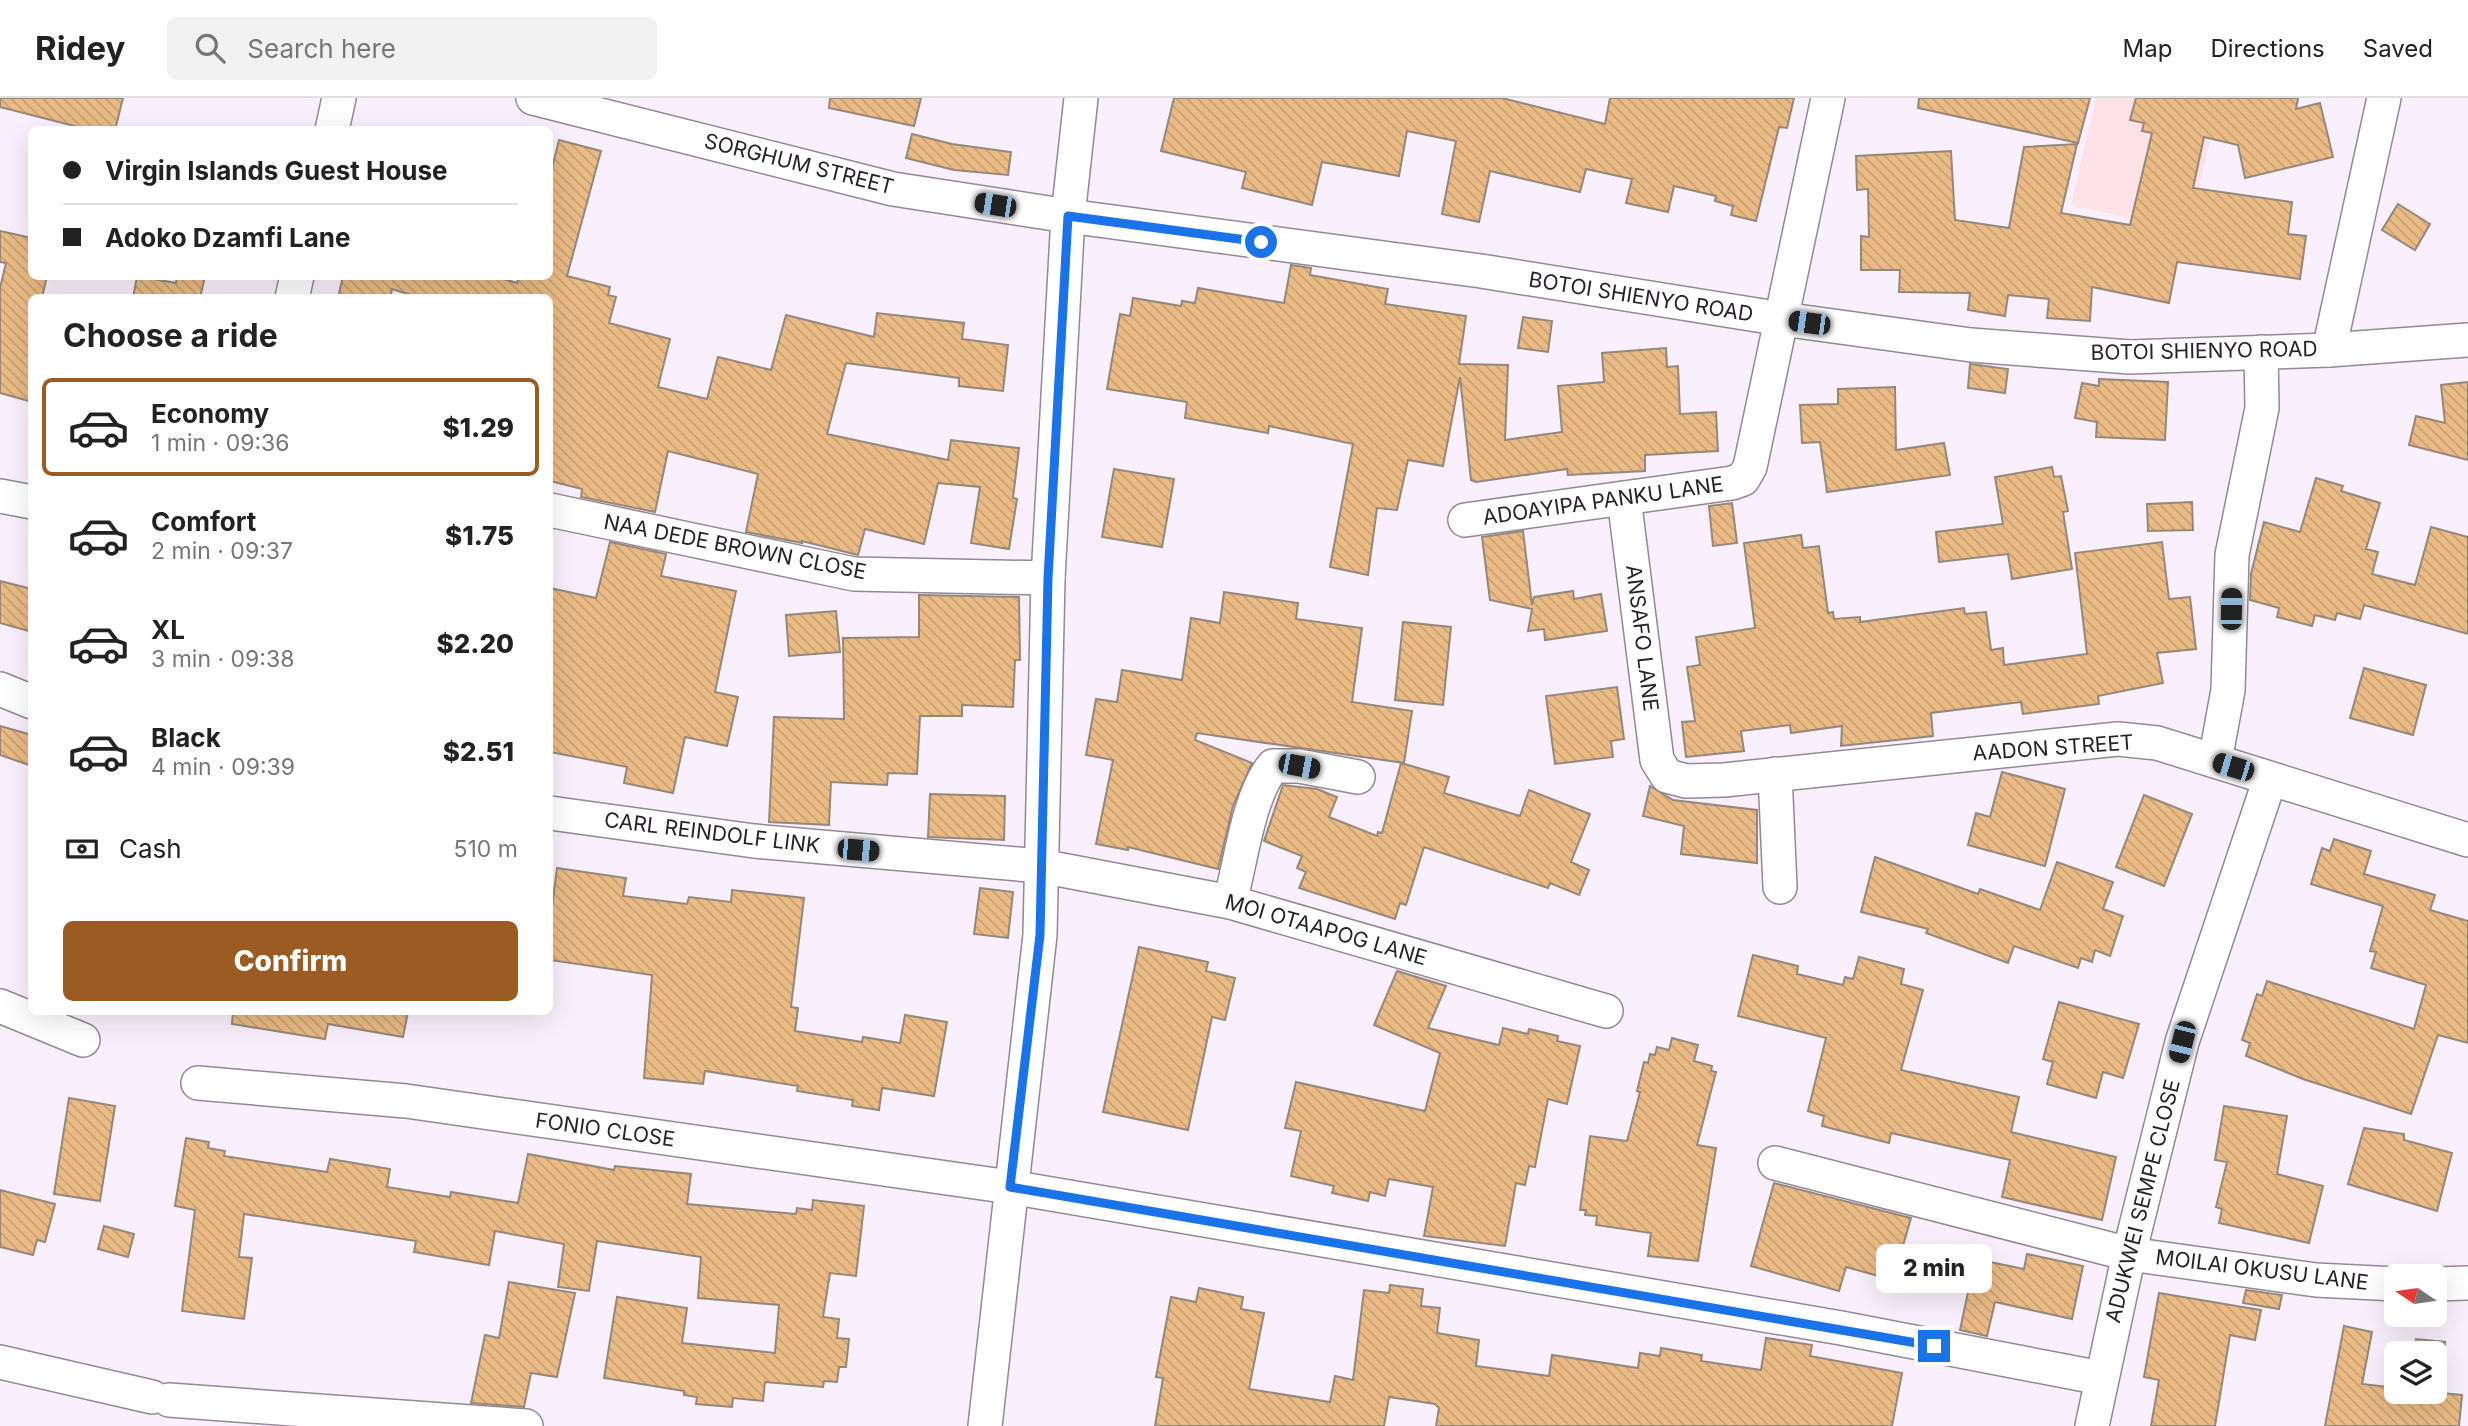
<!DOCTYPE html>
<meta charset="utf-8">
<style>
body{margin:0;font-family:Inter,sans-serif;background:#f2f2f2;color:#222;height:100vh;display:flex;flex-direction:column;font-size:26px;white-space:nowrap}
*{box-sizing:border-box;margin:0}
p{font-size:23px;color:#767676}
.icon{flex:none;width:38px;height:38px;fill:none;stroke:currentColor;stroke-width:2;stroke-linecap:round;stroke-linejoin:round}
.map{position:relative;flex:1;overflow:hidden}
.details{position:absolute;left:28px;top:196px;width:525px;height:721px;display:flex;flex-direction:column;background:#fff;border-radius:10px;box-shadow:0 7px 28px #0002}
.details>*{flex:none}
.guide{position:absolute;left:28px;top:28px;width:525px;height:154px;border-radius:10px;box-shadow:0 7px 28px #0002;display:grid;align-content:center;height:154px;padding:0 35px;background:#fff}
.needle{width:46px;rotate:283deg}
.tools{position:absolute;left:2384px;top:1166px;display:grid;gap:14px}
.tools a{display:grid;place-items:center;width:63px;height:63px;border-radius:10px;background:#fff;box-shadow:0 7px 28px #0002;font-size:35px}
.end{position:absolute;width:32px;height:32px;margin:-16px;border:9px solid #1a73e8;background:#fff;box-shadow:0 0 0 4px #fff}
.from{border-radius:50%}
.bubble{position:absolute;height:49px;border-radius:10px;background:#fff;box-shadow:0 7px 28px #0002;font-size:23px;font-weight:800;line-height:49px;text-align:center}
.car{position:absolute;width:21px;height:42px;margin:-21px -10px;border-radius:9px;box-shadow:0 0 5px 2px #0007;background:linear-gradient(#222 24%,#8ab4d8 0 40%,#222 0 76%,#8ab4d8 0 86%,#222 0)}
.guide b{display:flex;align-items:center;gap:24px;height:66px;font-size:26px}
.guide b+b{border-top:2px solid #e0e0e0}
.guide i{width:18px;height:18px;background:#222}
ul{padding:0;list-style:none}
li{display:flex;align-items:center;gap:21px;height:98px;margin:0 14px 10px;padding:0 21px;border:4px solid transparent;border-radius:10px}
li div{flex:1}
li b{display:block;font-size:26px}
li em{font-style:normal;font-weight:800}
li.selected{border-color:#9b5c23}
li>.icon{width:63px;height:63px;stroke-width:1.5}
h2{padding:0 35px;font-size:32px;line-height:84px}
.pay{display:flex;align-items:center;gap:18px;height:77px;padding:0 35px;font-size:26px}
.pay p{margin-inline-start:auto}
.cta{display:flex;gap:14px;margin-top:auto;padding:14px 35px}
.cta a{flex:1;height:80px;border-radius:10px;background:#9b5c23;color:#fff;font-size:28px;font-weight:800;line-height:80px;text-align:center}
header{display:flex;align-items:center;gap:42px;box-sizing:border-box;height:98px;padding:0 35px;background:#fff;border-bottom:2px solid #e0e0e0}
header strong{font-size:33px}
nav{display:flex;gap:38px;margin-inline-start:auto;font-size:24px}
.search{width:490px;height:63px;background:#f2f2f2;display:flex;align-items:center;gap:18px;box-sizing:border-box;padding:0 24px;border-radius:10px;color:#767676;font-size:26px}
.map>svg:first-child{display:block}
.education{fill:#fde2e7}
.building{fill:url(#building-back-hatch);stroke:#95887a;stroke-width:2}
.lines{fill:none;stroke-linecap:round;stroke-linejoin:round}
.minor-casing{stroke:#938896;stroke-width:36}
.minor{stroke:#fff;stroke-width:33}
.route{stroke:#1a73e8;stroke-width:9}
.labels{text-anchor:middle;stroke-width:7;stroke-linejoin:round;paint-order:stroke}
.street-label{font-size:21px;fill:#272228;stroke:#fff}
</style>
<header>
<strong>Ridey</strong>
<div class="search"><svg class="icon" aria-label="search" viewBox="0 0 24 24"><circle cx="10" cy="10" r="6"/><path d="M15 15l6 6"/></svg>Search here</div>
<nav><a>Map</a><a>Directions</a><a>Saved</a></nav>
</header>
<div class="map">
<svg width="2468" height="1328" viewBox="0 0 2468 1328">
<defs>
<pattern id="building-back-hatch" width="6" height="6" patternUnits="userSpaceOnUse" patternTransform="scale(1.75)"><rect width="6" height="6" fill="#eabb85"/><path d="M-1 5l2 2M0 0l6 6M5-1l2 2" fill="none" stroke="#c9a073"/></pattern>
</defs>
<rect width="100%" height="100%" fill="#faf0fd"/>
<!-- education -->
<path class="education" d="M2096,0H2220L2189,134L2071,107Z"/>
<!-- building -->
<g class="building">
<path d="M0,0H123L115,32H90L0,9Z"/>
<path d="M830,0H921L914,28L829,10Z"/>
<path d="M1174,0H1502L1605,26L1610,0H1794L1787,30L1779,29L1756,123L1731,117L1733,108L1715,103L1716,98L1674,88L1668,114L1626,105L1632,81L1586,71L1580,94L1490,73L1479,124L1442,116L1456,43L1407,33L1399,78L1322,64L1312,107L1242,90L1246,74L1161,53Z"/>
<path d="M1919,0H2090L2078,45L1918,10Z"/>
<path d="M2136,0H2298L2296,11L2320,5L2333,59L2245,80L2238,47L2204,39L2193,90L2292,104L2288,136L2306,138L2300,181L2177,164L2169,205L2092,189L2090,223L2047,220L2049,201L2008,197L2005,218L1968,212L1970,195L1899,194L1900,172H1861V138L1869,139L1868,91L1857,92L1856,58L1951,53L1955,122L2009,130L2024,49L2077,46L2061,115L2130,127L2152,35L2142,33L2144,25L2130,22Z"/>
<path d="M912,36L952,46L1011,54L1008,77L954,72L906,60Z"/>
<path d="M559,42L601,53L567,178L610,189L608,197L616,199L609,225L670,241L658,289L707,301L718,259L771,272L786,217L874,239L877,215L964,225L962,241L1008,247L1003,293L959,288V280L846,265L827,336L948,362L951,342L1019,350L1013,400L1017,401L1009,451L971,445L980,389L938,385L924,446L865,431L858,457L802,443V445L746,434L758,376L668,353L655,414L581,399L582,391L550,383V200H421L392,191L390,200H338L343,178H493L517,185L519,178H550V78Z"/>
<path d="M2398,106L2430,126L2415,152L2382,132Z"/>
<path d="M0,133L32,140V178H47L42,200H32V304L0,295V190L6,165L0,164Z"/>
<path d="M1291,167L1311,170L1310,177L1388,191L1385,206L1466,218L1459,266L1508,267L1505,342L1562,334L1558,288L1604,284L1602,255L1666,250L1667,269L1678,268L1680,316L1716,314L1718,353L1645,357V373L1568,377L1567,371L1476,384L1471,382L1460,279L1443,368L1408,362L1397,412L1377,410L1368,477L1330,469L1353,346L1269,328L1268,335L1185,320L1187,304L1107,291L1120,216L1130,218L1133,200L1181,208L1182,203L1195,205L1198,190L1284,205Z"/>
<path d="M137,178L176,185L177,178H205L200,200H133Z"/>
<path d="M1523,219L1552,223L1548,254L1518,250Z"/>
<path d="M1970,266L2008,271L2005,295L1968,290Z"/>
<path d="M2099,281L2168,284L2165,342L2096,339L2097,324L2075,320L2082,285L2099,288Z"/>
<path d="M2468,284V362L2409,347L2416,318L2445,325L2441,287Z"/>
<path d="M1895,289L1896,352L1944,345L1950,377L1827,394L1820,344L1802,345L1800,307L1838,306V291Z"/>
<path d="M2052,369L2054,379L2061,378L2068,413L2063,414L2072,471L2012,481L2008,456L1939,464L1936,434L2003,426L1995,379Z"/>
<path d="M1114,371L1174,381L1162,449L1102,439Z"/>
<path d="M2316,380L2343,388L2341,393L2380,405L2366,451L2378,454L2372,476L2415,487L2431,429L2468,439V536L2364,507L2360,521L2337,515L2335,522L2315,517L2312,528L2277,519L2279,510L2250,502L2251,476L2264,424L2300,434Z"/>
<path d="M2192,404L2193,432L2148,433L2147,406Z"/>
<path d="M1732,405L1737,445L1713,448L1709,408Z"/>
<path d="M1523,433L1532,507L1534,499L1573,493L1574,501L1601,496L1607,533L1545,542L1544,531L1528,533L1532,511L1490,502L1482,439Z"/>
<path d="M1801,437L1803,450L1819,448L1828,515L1833,514L1834,521L1860,519V524L1964,510L1965,516L1986,514L1991,552L2003,550L2004,567L2087,556L2075,455L2162,444L2169,501L2190,499L2196,551L2157,555L2163,585L2098,598L2099,606L2023,616L2021,604L1931,615L1933,638L1841,648L1842,628L1791,635L1790,627L1741,633L1744,653L1686,659L1682,624L1695,623L1687,569L1700,567L1696,539L1755,530L1744,445Z"/>
<path d="M610,444L666,456L661,478L736,493L715,594L738,599L727,648L685,639L673,695L624,685L627,669L550,654V490L596,500Z"/>
<path d="M0,483L32,491V534L0,525Z"/>
<path d="M1224,494L1298,505L1296,521L1362,530L1352,604L1412,613L1404,665L1197,635L1195,642L1252,665L1233,708L1218,771L1128,749V752L1096,746L1113,662L1086,657L1096,601L1117,604L1122,572L1182,582L1191,520L1220,525Z"/>
<path d="M919,497L1019,499L1020,562H1015L1013,609L962,607V618H920L917,676L888,675L887,687L831,684L829,727L769,724L774,619L844,621L843,540L919,539Z"/>
<path d="M836,513L840,554L789,558L786,517Z"/>
<path d="M1403,524L1451,529L1443,607L1395,602Z"/>
<path d="M2364,570L2426,587L2413,637L2350,620Z"/>
<path d="M1617,589L1624,641L1611,643L1613,659L1555,666L1546,598Z"/>
<path d="M0,628L32,637V668L0,657Z"/>
<path d="M1401,665L1449,679L1444,695L1520,718L1529,692L1590,716L1571,764L1589,772L1579,797L1550,785L1548,790L1424,749L1406,807L1400,805L1395,821L1299,790L1306,774L1297,770L1302,758L1264,743L1283,687L1317,691L1337,699L1329,719L1377,738L1378,734L1382,735Z"/>
<path d="M2002,674L2065,691L2045,768L1968,747L1976,715L1990,719Z"/>
<path d="M1650,688L1673,702L1757,712V765L1681,756L1684,728L1643,718Z"/>
<path d="M930,696L1005,698L1004,742L928,739Z"/>
<path d="M2144,697L2192,716L2164,788L2116,769Z"/>
<path d="M2334,741L2371,753L2364,776L2435,797L2430,812L2468,823V945L2438,937L2411,1016L2303,981L2246,958L2250,945L2242,942L2257,896L2262,898L2267,883L2414,931L2426,887L2371,870L2376,854L2370,853L2383,808L2311,786L2322,750L2330,753Z"/>
<path d="M1875,759L1978,796L1980,791L2040,812L2057,764L2113,784L2103,811L2123,818L2110,858L2095,852L2092,864L2081,860L2078,870L2014,848L2008,865L1926,835L1928,831L1861,814Z"/>
<path d="M557,770L626,780L623,798L687,806L689,799L731,804L732,792L804,800L791,909L798,910L795,933L862,944L863,939L900,945L905,917L947,924L934,998L882,990L879,1012L852,1008L853,1002L797,993L798,988L705,973L703,986L644,980L652,877L550,862V823Z"/>
<path d="M980,790L1013,794L1008,840L974,836Z"/>
<path d="M1139,849L1208,864L1206,873L1235,880L1225,922L1212,919L1188,1032L1103,1014Z"/>
<path d="M1753,857L1798,868L1797,876L1843,887L1845,879L1853,881L1859,859L1904,871L1901,886L1923,892L1901,972L2019,999L2011,1034L2116,1059L2102,1122L2002,1099L2010,1062L1891,1035L1889,1045L1822,1028L1824,1018L1808,1013L1826,940L1738,918Z"/>
<path d="M1397,873L1446,888L1428,930L1499,947L1503,930L1528,936L1529,931L1558,938L1557,943L1580,948L1567,1006L1548,1001L1535,1069L1529,1068L1525,1087L1516,1085L1505,1148L1424,1138L1433,1089L1389,1081L1385,1098L1370,1094L1368,1103L1332,1095L1334,1088L1291,1078L1301,1033L1285,1030L1296,984L1425,1013L1440,955L1374,927Z"/>
<path d="M2059,904L2139,926L2123,980L2103,974L2096,1000L2047,986L2053,964L2043,961Z"/>
<path d="M233,914H408L403,939L328,926L325,941L232,926Z"/>
<path d="M1672,940L1698,947L1694,963L1712,968L1711,973L1716,974L1697,1047L1716,1050L1698,1163L1648,1158L1651,1135L1596,1127L1597,1118L1585,1117L1586,1112H1580L1590,1038L1627,1043L1640,994L1637,993L1644,964L1648,965L1650,956L1655,957L1657,949L1669,952Z"/>
<path d="M69,1000L115,1008L100,1103L54,1096Z"/>
<path d="M2224,1008L2287,1018L2277,1076L2323,1088L2309,1145L2219,1125L2222,1111L2216,1109L2227,1064L2215,1062Z"/>
<path d="M2364,1030L2404,1036V1042L2452,1055L2437,1113L2348,1086Z"/>
<path d="M186,1040L209,1044L208,1050L225,1053L224,1058L327,1074L330,1061L390,1071L387,1089L450,1099L451,1094L518,1105L528,1056L614,1072L615,1068L691,1076L687,1106L796,1116L797,1110L812,1112L813,1102L864,1108L856,1178L830,1175L823,1219L839,1221L837,1240L849,1241L846,1269H839L837,1284L824,1283L823,1289L765,1284L763,1303L733,1300L732,1309L696,1306L697,1299L684,1297V1293L604,1280L617,1199L687,1210L682,1245L775,1255L779,1207L698,1200L701,1159L597,1143L589,1193L558,1189L564,1146L495,1133L489,1167L414,1154L416,1143L244,1116L239,1159L252,1160L244,1221L182,1213L195,1112L175,1108Z"/>
<path d="M1774,1085L1911,1120L1893,1182L1846,1169L1839,1193L1751,1168Z"/>
<path d="M0,1092L55,1106L45,1144L37,1142L33,1157L0,1149Z"/>
<path d="M104,1128L134,1136L128,1159L98,1151Z"/>
<path d="M2027,1156L2083,1168L2072,1221L1995,1204L1987,1238L1960,1232L1968,1194L1954,1191L1961,1158L2024,1171Z"/>
<path d="M509,1184L575,1195L557,1279L531,1275L524,1309L471,1305L485,1237L499,1240Z"/>
<path d="M1390,1187L1423,1191L1421,1208L1440,1210L1437,1235L1479,1242L1476,1268L1549,1278L1552,1257L1638,1270L1640,1255L1660,1258L1661,1250L1702,1257L1701,1263L1761,1272L1766,1240L1812,1247L1810,1258L1902,1275L1892,1328H1436L1439,1310L1435,1306L1389,1299L1384,1328H1155L1163,1280L1156,1279L1171,1199L1196,1204L1199,1190L1243,1199L1241,1211L1264,1215L1249,1291L1330,1304L1335,1278L1353,1282L1364,1192L1389,1195Z"/>
<path d="M2246,1192L2282,1197L2279,1211L2243,1205Z"/>
<path d="M2159,1195L2261,1212L2255,1242L2230,1237L2215,1328H2151L2159,1282L2144,1279Z"/>
<path d="M2344,1228L2372,1234L2362,1286L2396,1290V1293H2434V1255H2415L2416,1241L2445,1244L2440,1295L2462,1297L2459,1328H2325Z"/>
</g>
<g class="lines">
<defs>
<g id="minor">
<path d="M533,0L893,91L1068,118L1481,173L1782,221L1971,247L2130,259L2329,252L2468,242"/>
<path d="M332,32L339,0"/>
<path d="M292,200L297,178"/>
<path d="M2329,252L2384,0"/>
<path d="M0,398L32,404"/>
<path d="M1624,400L1657,662L1667,678L1686,683L1724,682L2118,641L2157,645L2468,742"/>
<path d="M550,412L854,476L1048,480"/>
<path d="M1465,422L1732,385L1743,381L1750,369L1828,0"/>
<path d="M0,591L32,604"/>
<path d="M2215,663L2228,592L2232,457L2262,310L2261,254"/>
<path d="M1775,676L1780,789"/>
<path d="M550,715L754,743L1041,768L1230,804L1606,913"/>
<path d="M1230,804C1241,764 1248,699 1273,668H1299L1358,679"/>
<path d="M0,908L83,942"/>
<path d="M198,985L406,1003L1010,1089L1841,1230L2101,1280"/>
<path d="M1775,1065L2129,1156L2316,1182L2396,1186"/>
<path d="M2434,1186L2468,1185"/>
<path d="M0,1264L152,1299"/>
<path d="M169,1302L526,1328"/>
<path d="M985,1328L1040,837L1048,480L1068,118L1081,0"/>
<path d="M2092,1328L2129,1156L2182,944L2270,681"/>
</g>
</defs>
<!-- minor casing -->
<use href="#minor" class="minor-casing"/>
<!-- minor -->
<use href="#minor" class="minor"/>
</g>
<g class="lines">
<!-- route -->
<path class="route" d="M1261,144L1068,118L1048,480L1040,837L1010,1089L1934,1248"/>
</g>
<g class="labels">
<!-- street labels -->
<g class="street-label">
<text transform="translate(799 66) rotate(14)" y="7">SORGHUM STREET</text>
<text transform="translate(1641 199) rotate(9)" y="7">BOTOI SHIENYO ROAD</text>
<text transform="translate(2204 253) rotate(-1)" y="7">BOTOI SHIENYO ROAD</text>
<text transform="translate(1603 403) rotate(-8)" y="7">ADOAYIPA PANKU LANE</text>
<text transform="translate(735 449) rotate(11)" y="7">NAA DEDE BROWN CLOSE</text>
<text transform="translate(1642 540) rotate(83)" y="7">ANSAFO LANE</text>
<text transform="translate(2053 650) rotate(-4)" y="7">AADON STREET</text>
<text transform="translate(712 735) rotate(7)" y="7">CARL REINDOLF LINK</text>
<text transform="translate(1326 832) rotate(16)" y="7">MOI OTAAPOG LANE</text>
<text transform="translate(605 1032) rotate(8)" y="7">FONIO CLOSE</text>
<text transform="translate(2143 1103) rotate(-76)" y="7">ADUKWEI SEMPE CLOSE</text>
<text transform="translate(2262 1172) rotate(7)" y="7">MOILAI OKUSU LANE</text>
</g>
</g>
</svg>
<div class="tools">
<a><svg class="needle" viewBox="-14 -14 28 28"><path d="M0-13l5 13h-10z" fill="#e53935"/><path d="M0 13l5-13h-10z" fill="#767676"/></svg></a>
<a><svg class="icon" aria-label="layers" viewBox="0 0 24 24"><path d="M12 4l9 5-9 5-9-5zM3 14l9 5 9-5"/></svg></a>
</div>
<i class="end from" style="left:1261px;top:144px"></i>
<i class="end" style="left:1934px;top:1248px"></i>
<div class="bubble" style="left:1876px;top:1146px;width:116px">2 min</div>
<i class="car" style="left:995px;top:107px;rotate:279deg"></i>
<i class="car" style="left:1809px;top:225px;rotate:278deg"></i>
<i class="car" style="left:2231px;top:511px;rotate:1deg"></i>
<i class="car" style="left:1299px;top:668px;rotate:101deg"></i>
<i class="car" style="left:2233px;top:669px;rotate:287deg"></i>
<i class="car" style="left:858px;top:752px;rotate:95deg"></i>
<i class="car" style="left:2182px;top:944px;rotate:194deg"></i>
<div class="guide">
<b><i class="from"></i>Virgin Islands Guest House</b>
<b><i></i>Adoko Dzamfi Lane</b>
</div>
<section class="details">
<h2>Choose a ride</h2>
<ul>
<li class="selected"><svg class="icon" aria-label="car" viewBox="0 0 24 24"><path d="M5 17H2v-5l4-1 3-4h7l3 4 3 1v5h-3M9 17h6M6 11h13"/><circle cx="7" cy="17" r="2"/><circle cx="17" cy="17" r="2"/></svg><div><b>Economy</b><p>1 min · 09:36</p></div><em>$1.29</em></li>
<li><svg class="icon" aria-label="car" viewBox="0 0 24 24"><path d="M5 17H2v-5l4-1 3-4h7l3 4 3 1v5h-3M9 17h6M6 11h13"/><circle cx="7" cy="17" r="2"/><circle cx="17" cy="17" r="2"/></svg><div><b>Comfort</b><p>2 min · 09:37</p></div><em>$1.75</em></li>
<li><svg class="icon" aria-label="car" viewBox="0 0 24 24"><path d="M5 17H2v-5l4-1 3-4h7l3 4 3 1v5h-3M9 17h6M6 11h13"/><circle cx="7" cy="17" r="2"/><circle cx="17" cy="17" r="2"/></svg><div><b>XL</b><p>3 min · 09:38</p></div><em>$2.20</em></li>
<li><svg class="icon" aria-label="car" viewBox="0 0 24 24"><path d="M5 17H2v-5l4-1 3-4h7l3 4 3 1v5h-3M9 17h6M6 11h13"/><circle cx="7" cy="17" r="2"/><circle cx="17" cy="17" r="2"/></svg><div><b>Black</b><p>4 min · 09:39</p></div><em>$2.51</em></li>
</ul>
<div class="pay"><svg class="icon" aria-label="cash" viewBox="0 0 24 24"><path d="M3 7h18v10H3z"/><circle cx="12" cy="12" r="2"/></svg>Cash<p>510 m</p></div>
<div class="cta"><a>Confirm</a></div>
</section>
</div>
